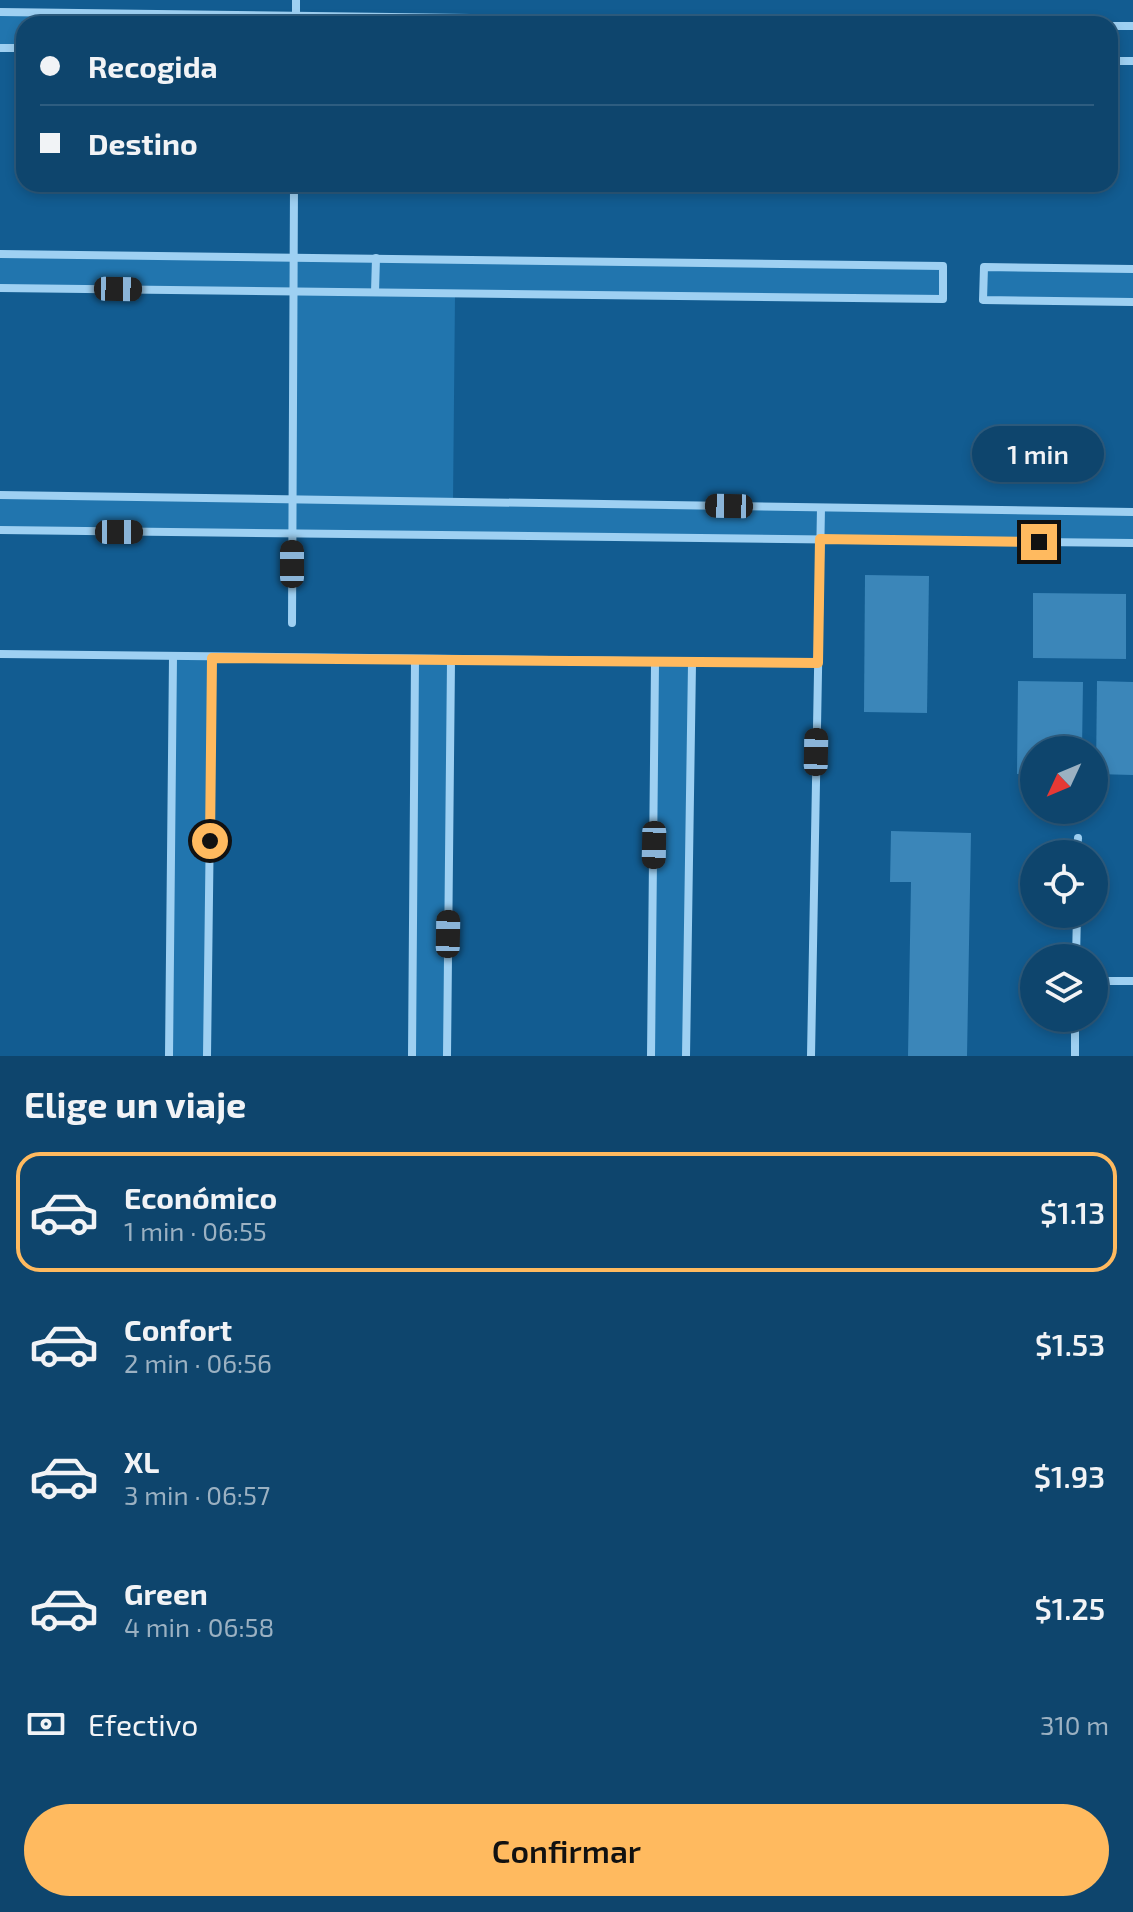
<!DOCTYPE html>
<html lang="es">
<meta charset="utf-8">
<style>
body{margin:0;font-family:"Exo 2",sans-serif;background:#174c72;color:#f1f3f6;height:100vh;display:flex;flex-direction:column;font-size:30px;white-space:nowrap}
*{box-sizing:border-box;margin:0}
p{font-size:26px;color:#9bb1c2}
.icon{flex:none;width:44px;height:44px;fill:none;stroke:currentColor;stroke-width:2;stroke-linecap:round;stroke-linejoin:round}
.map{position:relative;height:1056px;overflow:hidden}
.panel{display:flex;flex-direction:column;background:#0e456d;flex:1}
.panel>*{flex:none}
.top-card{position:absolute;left:16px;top:16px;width:1102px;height:176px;border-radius:24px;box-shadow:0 4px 12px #0003,0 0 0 2px #2e5d80;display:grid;align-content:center;height:176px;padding:0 24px;background:#0e456d}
.needle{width:52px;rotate:226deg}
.buttons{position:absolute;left:1020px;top:736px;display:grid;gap:16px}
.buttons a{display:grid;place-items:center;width:88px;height:88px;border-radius:50%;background:#0e456d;box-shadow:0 4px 12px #0003,0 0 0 2px #2e5d80;font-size:40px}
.end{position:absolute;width:36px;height:36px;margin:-18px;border:10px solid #ffba5f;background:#111;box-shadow:0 0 0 4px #111}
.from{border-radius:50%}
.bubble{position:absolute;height:56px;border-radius:28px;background:#0e456d;box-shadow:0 4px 12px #0003,0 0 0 2px #2e5d80;font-size:26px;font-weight:600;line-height:56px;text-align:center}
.car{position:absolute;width:24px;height:48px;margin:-24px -12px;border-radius:10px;box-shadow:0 0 6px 2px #0007;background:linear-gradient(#222 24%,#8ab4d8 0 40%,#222 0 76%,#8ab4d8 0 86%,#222 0)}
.top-card b{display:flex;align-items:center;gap:28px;height:76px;font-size:30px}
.top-card b+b{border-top:2px solid #2e5d80}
.top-card i{width:20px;height:20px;background:#f1f3f6}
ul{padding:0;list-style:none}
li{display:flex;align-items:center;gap:24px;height:120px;margin:0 16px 12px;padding:0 8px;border:4px solid transparent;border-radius:24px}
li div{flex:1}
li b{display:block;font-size:30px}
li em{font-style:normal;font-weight:600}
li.active{border-color:#ffba5f}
li>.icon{width:72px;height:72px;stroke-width:1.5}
h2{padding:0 24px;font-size:36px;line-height:96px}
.pay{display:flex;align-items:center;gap:20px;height:88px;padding:0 24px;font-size:30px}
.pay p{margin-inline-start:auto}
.button{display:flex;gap:16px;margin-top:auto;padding:16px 24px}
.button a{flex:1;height:92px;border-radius:48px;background:#ffba5f;color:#111;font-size:32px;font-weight:600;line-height:92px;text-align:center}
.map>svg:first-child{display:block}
.green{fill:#2175ae}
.building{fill:#3b86b9}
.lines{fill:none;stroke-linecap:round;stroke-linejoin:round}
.minor{stroke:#9ed0f2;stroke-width:8}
.route{stroke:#ffba5f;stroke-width:10}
</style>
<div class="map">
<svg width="1133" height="1056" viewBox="0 0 1133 1056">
<rect width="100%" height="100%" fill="#125c91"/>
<!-- green -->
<g class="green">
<path d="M0,12L934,24H24V48H0Z"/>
<path d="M0,254L943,266V299L455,294L453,502L1133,512V543L0,530V495L292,499L294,292L0,288Z"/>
<path d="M984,267L1133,269V302L983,300Z"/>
<path d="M173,657L212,658L207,1056H169Z"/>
<path d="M415,660L451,661L447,1056H412Z"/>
<path d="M655,664H692L686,1056H651Z"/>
</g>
<!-- building -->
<g class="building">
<path d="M865,575L929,576L927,713L864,712Z"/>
<path d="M1033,593L1126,594V659L1033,658Z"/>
<path d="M1018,681L1083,682L1082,750H1034V775L1017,774Z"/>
<path d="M1097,681L1133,682V775L1096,774Z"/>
<path d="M891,831L971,833L967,1056H908L911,882H890Z"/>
</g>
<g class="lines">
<!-- minor -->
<g class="minor">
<path d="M296,0V24"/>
<path d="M0,12L934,24"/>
<path d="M1110,26H1133"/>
<path d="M0,48H24"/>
<path d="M1110,61H1133"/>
<path d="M0,254L943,266V299L0,288"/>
<path d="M1133,269L984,267L983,300L1133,302"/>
<path d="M375,292L376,258"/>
<path d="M0,495L1133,512"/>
<path d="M0,530L1133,543"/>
<path d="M292,623L294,184"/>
<path d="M0,654L818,663"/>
<path d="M1077,854L1078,838"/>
<path d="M1076,958L1077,914"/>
<path d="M1094,981H1133"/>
<path d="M169,1056L173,657"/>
<path d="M207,1056L212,658"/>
<path d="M412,1056L415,660"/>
<path d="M447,1056L451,661"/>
<path d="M651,1056L655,664"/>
<path d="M686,1056L692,664"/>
<path d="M811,1056L821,508"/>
<path d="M1075,1056V1018"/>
</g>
</g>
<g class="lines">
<!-- route -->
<path class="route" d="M210,841L212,658L818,663L820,539L1039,542"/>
</g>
</svg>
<div class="buttons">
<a><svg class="needle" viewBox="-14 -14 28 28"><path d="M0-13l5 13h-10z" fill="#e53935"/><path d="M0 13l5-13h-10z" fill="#9bb1c2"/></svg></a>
<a><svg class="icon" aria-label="locate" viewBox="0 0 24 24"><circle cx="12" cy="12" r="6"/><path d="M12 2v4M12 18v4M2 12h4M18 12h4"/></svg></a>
<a><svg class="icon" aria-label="layers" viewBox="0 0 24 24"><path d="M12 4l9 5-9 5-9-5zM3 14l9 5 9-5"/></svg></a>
</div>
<i class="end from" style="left:210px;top:841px"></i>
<i class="end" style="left:1039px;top:542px"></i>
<div class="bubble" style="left:972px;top:426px;width:132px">1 min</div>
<i class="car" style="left:118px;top:289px;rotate:91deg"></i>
<i class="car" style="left:729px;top:506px;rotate:271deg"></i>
<i class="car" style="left:119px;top:532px;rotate:90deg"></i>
<i class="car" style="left:292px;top:564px;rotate:0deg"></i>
<i class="car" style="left:816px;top:752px;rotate:1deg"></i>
<i class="car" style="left:654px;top:845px;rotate:181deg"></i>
<i class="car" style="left:448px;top:934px;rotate:1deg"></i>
<div class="top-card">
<b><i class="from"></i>Recogida</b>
<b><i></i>Destino</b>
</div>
</div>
<section class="panel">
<h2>Elige un viaje</h2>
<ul>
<li class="active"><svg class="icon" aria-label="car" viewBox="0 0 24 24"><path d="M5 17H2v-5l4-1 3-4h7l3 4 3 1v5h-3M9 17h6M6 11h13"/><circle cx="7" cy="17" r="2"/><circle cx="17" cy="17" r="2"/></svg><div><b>Económico</b><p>1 min · 06:55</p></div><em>$1.13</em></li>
<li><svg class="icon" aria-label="car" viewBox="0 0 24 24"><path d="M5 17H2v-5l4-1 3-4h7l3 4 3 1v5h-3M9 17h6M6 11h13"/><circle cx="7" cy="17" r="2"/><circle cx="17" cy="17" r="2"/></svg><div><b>Confort</b><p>2 min · 06:56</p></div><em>$1.53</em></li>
<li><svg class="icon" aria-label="car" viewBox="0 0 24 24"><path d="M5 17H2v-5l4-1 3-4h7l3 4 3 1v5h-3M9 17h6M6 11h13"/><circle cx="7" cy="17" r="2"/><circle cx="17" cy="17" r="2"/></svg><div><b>XL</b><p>3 min · 06:57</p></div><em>$1.93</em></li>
<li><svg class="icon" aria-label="car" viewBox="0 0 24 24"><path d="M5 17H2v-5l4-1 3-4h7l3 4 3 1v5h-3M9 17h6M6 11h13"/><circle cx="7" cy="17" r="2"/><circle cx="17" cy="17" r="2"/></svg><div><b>Green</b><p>4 min · 06:58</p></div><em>$1.25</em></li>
</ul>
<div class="pay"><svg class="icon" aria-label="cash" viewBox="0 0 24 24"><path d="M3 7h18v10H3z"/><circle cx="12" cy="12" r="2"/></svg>Efectivo<p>310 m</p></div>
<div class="button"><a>Confirmar</a></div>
</section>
